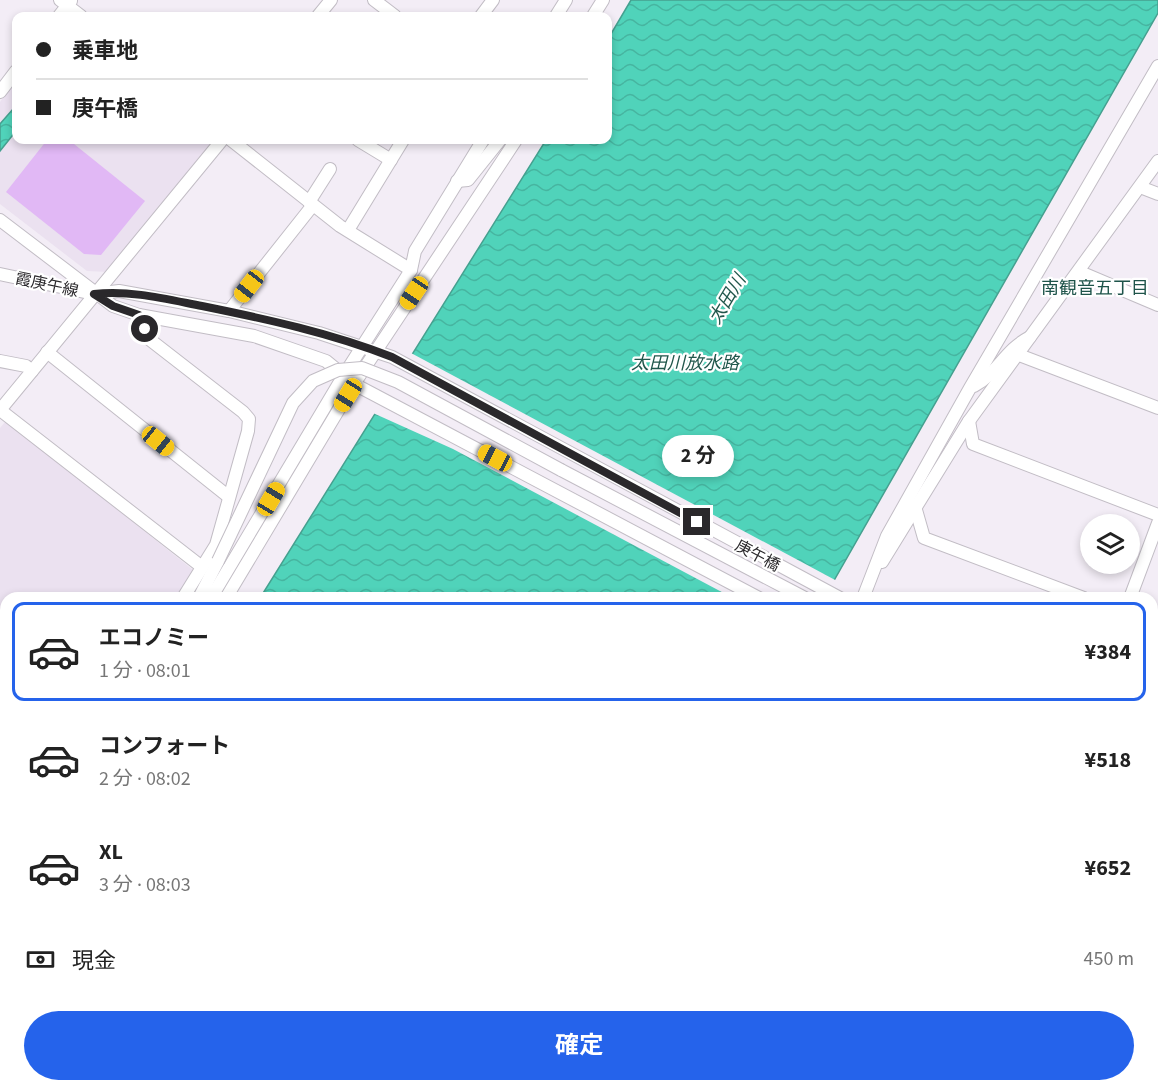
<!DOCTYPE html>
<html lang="ja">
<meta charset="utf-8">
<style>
body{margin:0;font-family:"Source Sans 3","Noto Sans JP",sans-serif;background:#f2f2f2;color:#222;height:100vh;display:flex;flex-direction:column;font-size:22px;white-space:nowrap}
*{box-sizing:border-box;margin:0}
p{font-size:20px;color:#767676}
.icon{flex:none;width:33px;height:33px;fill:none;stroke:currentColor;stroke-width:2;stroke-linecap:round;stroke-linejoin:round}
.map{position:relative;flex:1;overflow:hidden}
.side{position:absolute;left:0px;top:592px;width:1158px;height:500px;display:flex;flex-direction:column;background:#fff;border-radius:18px 18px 0 0;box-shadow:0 3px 9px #0003}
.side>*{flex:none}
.guide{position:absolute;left:12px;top:12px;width:600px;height:132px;border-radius:12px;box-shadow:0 3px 9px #0003;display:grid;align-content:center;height:132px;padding:0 24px;background:#fff}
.controls{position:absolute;left:1080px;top:514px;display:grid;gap:12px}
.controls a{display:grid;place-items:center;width:60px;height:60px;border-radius:50%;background:#fff;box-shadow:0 3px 9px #0003;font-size:30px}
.end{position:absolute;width:27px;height:27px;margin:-14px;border:8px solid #2a282b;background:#fff;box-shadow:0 0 0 3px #fff}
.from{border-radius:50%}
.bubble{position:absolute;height:42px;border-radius:21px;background:#fff;box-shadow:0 3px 9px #0003;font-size:20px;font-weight:700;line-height:42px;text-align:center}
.car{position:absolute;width:18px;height:36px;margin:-18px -9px;border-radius:8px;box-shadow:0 0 4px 2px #0007;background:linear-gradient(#f5c518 24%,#345 0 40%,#f5c518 0 76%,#345 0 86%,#f5c518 0)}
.guide b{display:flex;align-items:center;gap:21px;height:57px;font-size:22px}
.guide b+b{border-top:2px solid #e0e0e0}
.guide i{width:15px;height:15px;background:#222}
ul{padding:10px 0 0;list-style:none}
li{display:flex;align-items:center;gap:18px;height:99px;margin:0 12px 9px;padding:0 12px;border:3px solid transparent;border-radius:12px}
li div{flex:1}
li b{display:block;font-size:22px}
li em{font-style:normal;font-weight:700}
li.on{border-color:#2563eb}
li>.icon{width:54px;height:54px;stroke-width:1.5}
.pay{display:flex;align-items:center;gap:15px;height:66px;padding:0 24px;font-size:22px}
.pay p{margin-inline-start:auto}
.button{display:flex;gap:12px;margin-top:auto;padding:12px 24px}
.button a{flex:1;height:69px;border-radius:36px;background:#2563eb;color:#fff;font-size:24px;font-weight:700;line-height:69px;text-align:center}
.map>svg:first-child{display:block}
.built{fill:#ebe1f0}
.grass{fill:url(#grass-tufts)}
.garden{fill:#e1b8f5}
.water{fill:url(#water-waves);stroke:#45a08f;stroke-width:1.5}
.pier{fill:#f3edf6}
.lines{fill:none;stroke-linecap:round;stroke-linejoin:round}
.minor-casing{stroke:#c2bdc5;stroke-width:14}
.minor{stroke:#fff;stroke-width:12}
.minor-bridge-casing{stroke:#c2bdc5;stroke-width:14;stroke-linecap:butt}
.minor-bridge{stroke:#fff;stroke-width:12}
.route{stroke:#2a282b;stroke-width:8}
.labels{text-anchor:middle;stroke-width:4.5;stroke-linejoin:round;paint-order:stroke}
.street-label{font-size:16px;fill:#2a282b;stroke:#fff}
.neighbourhood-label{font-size:18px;fill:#1e544a;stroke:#fff}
.water-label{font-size:18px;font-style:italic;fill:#21574c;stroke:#fff}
</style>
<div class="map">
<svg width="1158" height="1091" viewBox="0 0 1158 1091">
<defs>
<pattern id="grass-tufts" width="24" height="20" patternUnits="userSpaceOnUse" patternTransform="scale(1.5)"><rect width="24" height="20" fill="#e1b8f5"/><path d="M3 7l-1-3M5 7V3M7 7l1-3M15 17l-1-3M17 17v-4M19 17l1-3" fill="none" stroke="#c19ed2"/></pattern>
<pattern id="water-waves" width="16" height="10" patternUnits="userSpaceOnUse" patternTransform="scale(1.5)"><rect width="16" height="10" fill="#50d3ba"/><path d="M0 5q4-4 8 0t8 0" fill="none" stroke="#46b5a0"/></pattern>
</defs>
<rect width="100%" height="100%" fill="#f3edf6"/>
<!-- built -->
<g class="built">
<path d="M16,81V140H214L109,272L87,271L0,204V102Z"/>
<path d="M6,421L193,570L176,598H6V821L0,817V428Z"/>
<path d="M1152,780L1158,783V898L1152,895Z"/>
<path d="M1152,904L1158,907V1022L1152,1033Z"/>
</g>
<!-- grass -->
<path class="grass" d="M1152,1056L1158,1059V1091H901L903,1086H1152Z"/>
<!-- garden -->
<g class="garden">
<path d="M47,140H69L145,201L101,255L84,254L6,192Z"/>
<path d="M954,1086H1065L1069,1091H951Z"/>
</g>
<!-- water -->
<g class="water">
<path d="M631,0H1158V13L824,598H260L546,140H608V39Z"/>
<path d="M13,109L16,112V131L0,151V124Z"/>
<path d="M6,1005V1086H559L556,1091H0V1014Z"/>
</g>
<!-- pier -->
<path class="pier" d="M411,353L837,581L827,598H733L453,449L373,413Z"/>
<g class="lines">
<defs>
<g id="minor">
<path d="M60,0L81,16"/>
<path d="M374,0L395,16"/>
<path d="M59,16L71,1"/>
<path d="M318,16L331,0"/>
<path d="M481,16L493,0"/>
<path d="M556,16L566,0"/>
<path d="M593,16L603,0"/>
<path d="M0,92L16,71"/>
<path d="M231,140L340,226L411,270L415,251L483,140"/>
<path d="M358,140L391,160"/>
<path d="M457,181L468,180L500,140"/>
<path d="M1140,187L1158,194"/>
<path d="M309,202L330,169"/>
<path d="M0,220L113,306L139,315L254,336L326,361L354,384L759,598"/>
<path d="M348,230L403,140"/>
<path d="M1080,272L1158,305"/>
<path d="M0,274L94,294L119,291L229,311L319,333L392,357L840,598"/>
<path d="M229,311L313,205"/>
<path d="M139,315L149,339L243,412L249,419L248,431L216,545L183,598"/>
<path d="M47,352L229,497"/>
<path d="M1019,355L1158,408"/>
<path d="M0,361L26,366L32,371"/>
<path d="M974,386C997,374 1005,350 1030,337"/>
<path d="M0,410L222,140"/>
<path d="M0,410L202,567"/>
<path d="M969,421L973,444L1158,515"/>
<path d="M561,470L805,598"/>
<path d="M916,510L924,538L1084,598"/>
<path d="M882,562L969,421L1158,161"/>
<path d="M199,598L218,561"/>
<path d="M211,598L344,375L411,270"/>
<path d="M226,598L354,384L516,140"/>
<path d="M863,598L887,536L970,388L1158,66"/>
<path d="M1130,598L1158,523"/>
<path d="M1152,625L1158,627"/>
<path d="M1152,744L1158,746"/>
<path d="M1152,764L1158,767"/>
<path d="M0,825L6,830"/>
<path d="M0,894L6,885"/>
<path d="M1152,900L1158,904"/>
<path d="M0,942L6,932"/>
<path d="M0,968L6,959"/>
<path d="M1152,1041L1158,1030"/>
<path d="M584,1091L587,1086"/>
<path d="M892,1091L895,1086"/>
</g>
</defs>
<!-- minor casing -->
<use href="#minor" class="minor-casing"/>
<!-- minor -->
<use href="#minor" class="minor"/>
<defs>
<path id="minor-bridge" d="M218,561L293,403L313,381L338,370L362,368L398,382L561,470"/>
</defs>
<!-- minor-bridge casing -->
<use href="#minor-bridge" class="minor-bridge-casing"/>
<!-- minor-bridge -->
<use href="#minor-bridge" class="minor-bridge"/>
</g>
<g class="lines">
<!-- route -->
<path class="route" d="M145,329L139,315L113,306L94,294C131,290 166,299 202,306C266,319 331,333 392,357L697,522"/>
</g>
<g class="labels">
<!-- street labels -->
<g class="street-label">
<text transform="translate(47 284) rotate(12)" y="6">霞庚午線</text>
<text transform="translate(758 555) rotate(28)" y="6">庚午橋</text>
</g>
<!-- neighbourhood labels -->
<g class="neighbourhood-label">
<text x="1095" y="294">南観音五丁目</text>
</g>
<!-- water labels -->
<g class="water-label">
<text transform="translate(727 299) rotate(-59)" y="6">太田川</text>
<text x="685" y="369">太田川放水路</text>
</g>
</g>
</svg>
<div class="controls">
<a><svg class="icon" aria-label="layers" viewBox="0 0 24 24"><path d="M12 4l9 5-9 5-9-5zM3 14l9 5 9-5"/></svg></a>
</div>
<i class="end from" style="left:145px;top:329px"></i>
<i class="end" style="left:697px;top:522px"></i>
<div class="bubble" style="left:662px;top:435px;width:72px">2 分</div>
<i class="car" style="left:249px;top:286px;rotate:218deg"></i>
<i class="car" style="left:414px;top:293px;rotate:214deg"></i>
<i class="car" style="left:348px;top:395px;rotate:212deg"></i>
<i class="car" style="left:158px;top:441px;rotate:129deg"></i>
<i class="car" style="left:495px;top:458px;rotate:298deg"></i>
<i class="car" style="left:271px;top:499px;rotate:31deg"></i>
<div class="guide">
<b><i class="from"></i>乗車地</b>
<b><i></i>庚午橋</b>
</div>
<section class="side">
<ul>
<li class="on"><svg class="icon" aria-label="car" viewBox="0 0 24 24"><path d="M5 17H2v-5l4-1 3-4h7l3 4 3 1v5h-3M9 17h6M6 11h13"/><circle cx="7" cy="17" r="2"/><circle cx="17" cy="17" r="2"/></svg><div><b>エコノミー</b><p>1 分 · 08:01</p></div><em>¥384</em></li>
<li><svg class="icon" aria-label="car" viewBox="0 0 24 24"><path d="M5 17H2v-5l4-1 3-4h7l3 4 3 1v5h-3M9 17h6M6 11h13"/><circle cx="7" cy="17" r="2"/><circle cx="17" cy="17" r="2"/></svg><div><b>コンフォート</b><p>2 分 · 08:02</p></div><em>¥518</em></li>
<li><svg class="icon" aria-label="car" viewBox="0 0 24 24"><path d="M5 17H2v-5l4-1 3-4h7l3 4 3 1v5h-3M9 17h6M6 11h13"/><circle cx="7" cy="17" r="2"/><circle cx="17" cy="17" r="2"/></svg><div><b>XL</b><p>3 分 · 08:03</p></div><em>¥652</em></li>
</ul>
<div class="pay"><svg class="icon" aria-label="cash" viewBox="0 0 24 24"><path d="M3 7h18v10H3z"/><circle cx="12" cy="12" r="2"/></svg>現金<p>450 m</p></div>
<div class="button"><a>確定</a></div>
</section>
</div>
